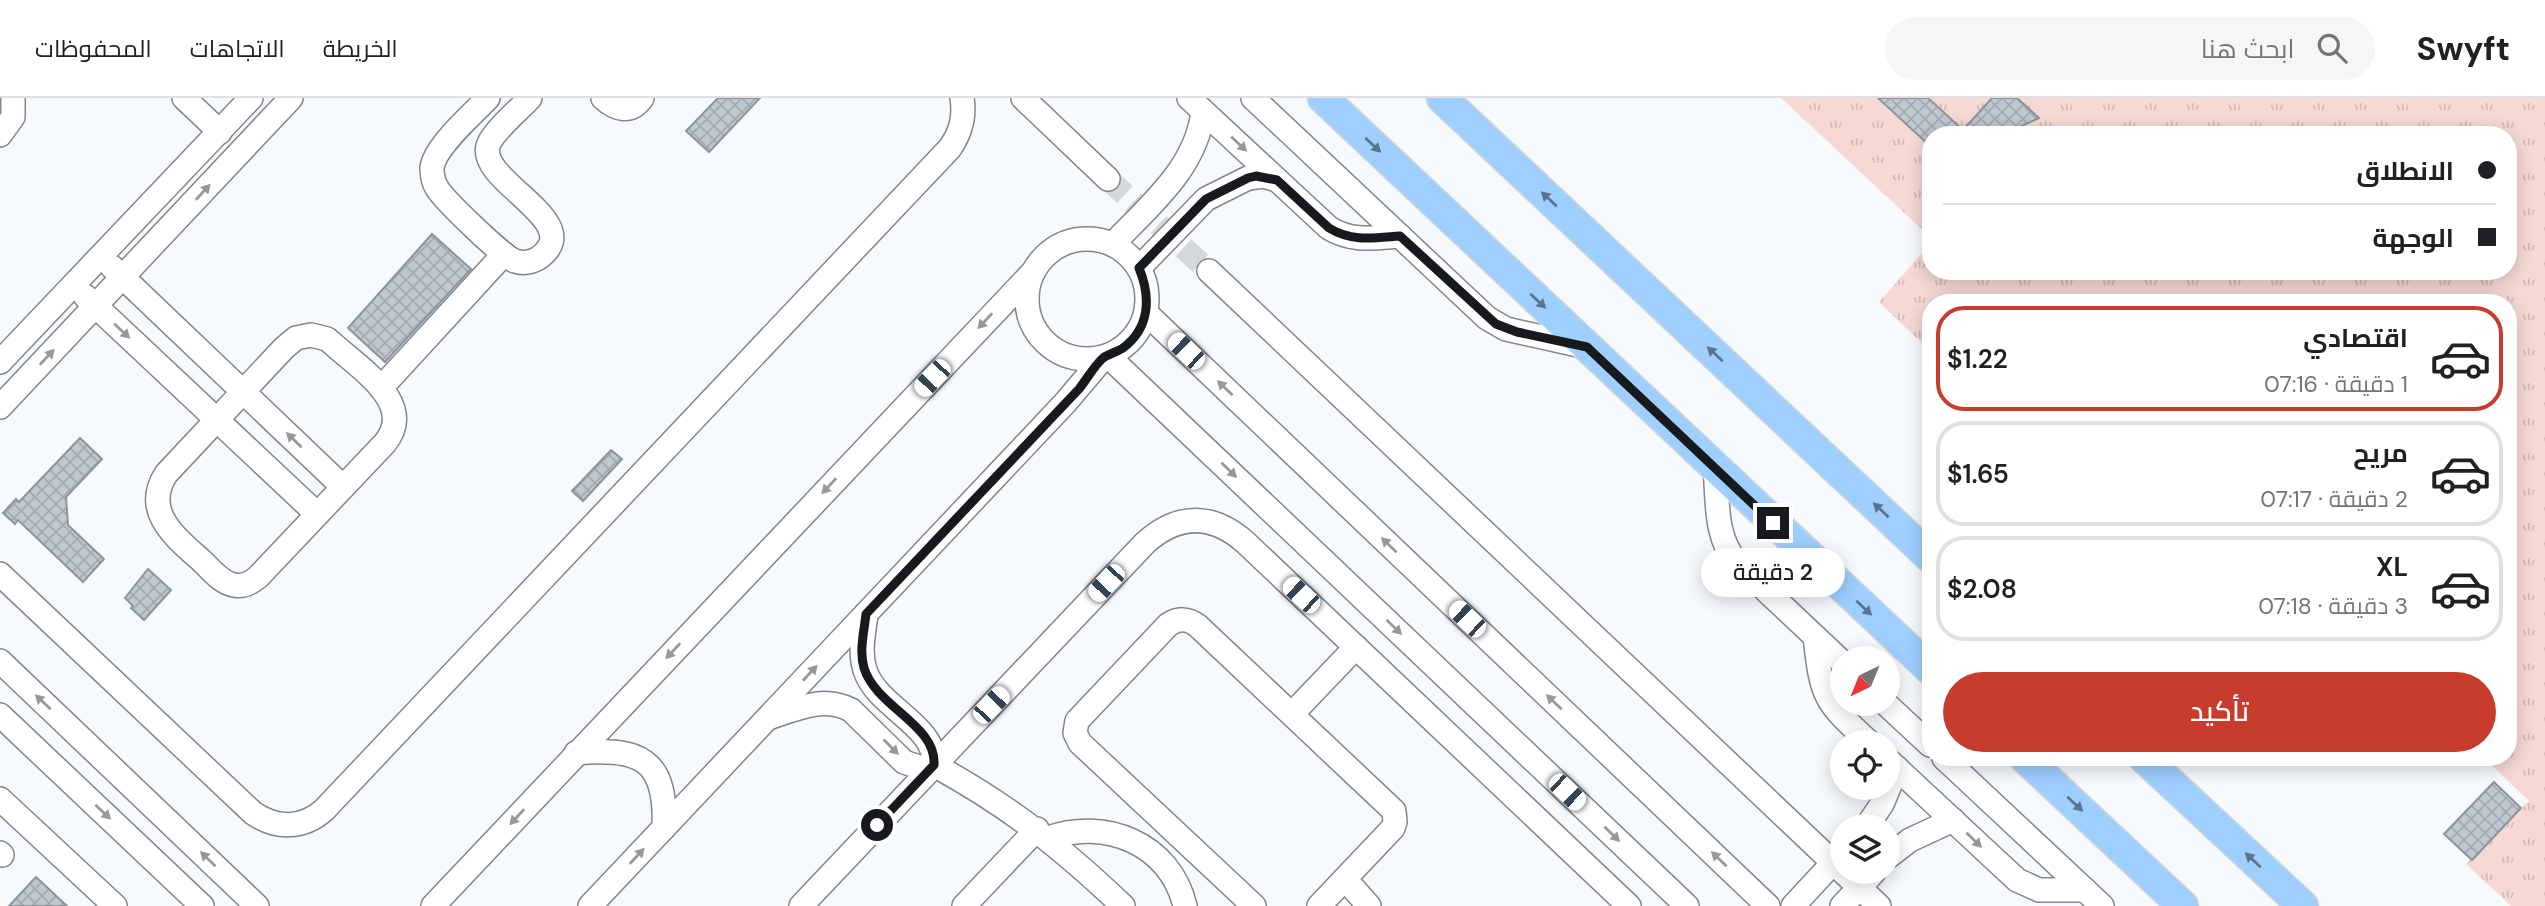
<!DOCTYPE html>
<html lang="ar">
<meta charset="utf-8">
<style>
body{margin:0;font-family:"DM Sans",Cairo,sans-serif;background:#f6f6f6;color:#202124;direction:rtl;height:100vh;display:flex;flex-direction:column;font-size:26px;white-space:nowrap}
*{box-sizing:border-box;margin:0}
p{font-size:23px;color:#757577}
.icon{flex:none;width:38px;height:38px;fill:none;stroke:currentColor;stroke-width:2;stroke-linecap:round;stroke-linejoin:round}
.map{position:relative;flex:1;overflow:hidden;direction:ltr}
.drawer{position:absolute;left:1922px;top:196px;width:595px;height:472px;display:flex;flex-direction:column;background:#fff;border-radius:28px;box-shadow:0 4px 18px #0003;direction:rtl}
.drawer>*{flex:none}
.top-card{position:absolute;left:1922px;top:28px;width:595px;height:154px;border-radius:28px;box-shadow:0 4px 18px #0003;direction:rtl;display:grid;align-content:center;height:154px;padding:0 21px;background:#fff}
.needle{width:46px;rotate:223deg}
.tools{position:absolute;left:1830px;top:548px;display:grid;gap:14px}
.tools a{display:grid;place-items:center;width:70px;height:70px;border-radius:50%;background:#fff;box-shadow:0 4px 18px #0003;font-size:35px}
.end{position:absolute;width:32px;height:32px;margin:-16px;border:9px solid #171a1d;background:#fff;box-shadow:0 0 0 4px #fff}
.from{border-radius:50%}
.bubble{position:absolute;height:49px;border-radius:24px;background:#fff;box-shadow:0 4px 18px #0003;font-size:23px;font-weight:600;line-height:49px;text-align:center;direction:rtl}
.car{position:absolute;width:21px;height:42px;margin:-21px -10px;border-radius:9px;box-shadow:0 0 5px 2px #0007;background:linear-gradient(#fff 24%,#345 0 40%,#fff 0 76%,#345 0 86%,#fff 0)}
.top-card b{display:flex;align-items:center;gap:24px;height:66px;font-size:26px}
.top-card b+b{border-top:2px solid #e0e0e0}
.top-card i{width:18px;height:18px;background:#202124}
ul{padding:12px 0 0;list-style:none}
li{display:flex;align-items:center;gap:21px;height:105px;margin:0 14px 10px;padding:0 7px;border:4px solid #e0e0e0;border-radius:28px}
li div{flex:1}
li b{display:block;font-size:26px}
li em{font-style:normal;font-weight:600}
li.active{border-color:#c83c2d}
li>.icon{width:63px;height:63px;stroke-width:1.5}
.button{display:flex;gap:14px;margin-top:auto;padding:14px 21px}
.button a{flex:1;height:80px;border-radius:42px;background:#c83c2d;color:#fff;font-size:28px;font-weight:600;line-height:80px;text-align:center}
header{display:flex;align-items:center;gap:42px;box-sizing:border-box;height:98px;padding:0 35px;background:#fff;border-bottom:2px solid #e0e0e0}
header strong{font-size:33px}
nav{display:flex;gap:38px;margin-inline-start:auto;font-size:24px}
.search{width:490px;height:63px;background:#f6f6f6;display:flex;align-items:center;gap:18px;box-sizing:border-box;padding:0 24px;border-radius:38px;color:#757577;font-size:26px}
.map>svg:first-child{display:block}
.park{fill:url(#park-tufts)}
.building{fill:url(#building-cross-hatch);stroke:#8c949c;stroke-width:2}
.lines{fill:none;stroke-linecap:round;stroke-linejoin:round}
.minor-tunnel{stroke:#d5d8db;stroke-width:23;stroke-dasharray:23 11;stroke-linecap:butt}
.minor-casing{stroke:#80878f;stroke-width:26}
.major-casing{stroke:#d5d6d6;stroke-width:33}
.minor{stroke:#fff;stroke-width:23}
.major{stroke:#9ecffe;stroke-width:30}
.oneway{fill:#979899}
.oneway2{fill:#5a748e}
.route{stroke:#171a1d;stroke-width:9}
</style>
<header>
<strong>Swyft</strong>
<div class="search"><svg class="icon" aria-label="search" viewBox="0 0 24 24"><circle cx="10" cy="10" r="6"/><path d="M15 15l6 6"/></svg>ابحث هنا</div>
<nav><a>الخريطة</a><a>الاتجاهات</a><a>المحفوظات</a></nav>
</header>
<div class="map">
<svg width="2545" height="808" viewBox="0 0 2545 808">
<defs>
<pattern id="park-tufts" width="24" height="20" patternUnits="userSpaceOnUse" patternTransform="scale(1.75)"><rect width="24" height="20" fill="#f6d9d4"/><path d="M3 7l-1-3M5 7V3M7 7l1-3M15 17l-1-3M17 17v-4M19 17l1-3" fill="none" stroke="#d2bab6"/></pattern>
<pattern id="building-cross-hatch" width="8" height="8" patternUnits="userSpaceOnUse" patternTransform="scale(1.75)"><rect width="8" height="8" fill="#bfc7cf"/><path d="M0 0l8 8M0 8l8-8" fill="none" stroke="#a3aab1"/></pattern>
</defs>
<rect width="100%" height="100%" fill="#f7fafd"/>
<!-- park -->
<path class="park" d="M1781,0H2545V808H2511L2466,766L2529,703L2484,660H2508V205H1930V253L1879,204L1930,146V173H2508V37H1930V139Z"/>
<!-- building -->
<g class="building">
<path d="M718,0H760L709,54L686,33Z"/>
<path d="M1878,0H1928L1963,32L1992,0H2017L2039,20L2002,37H1930V48Z"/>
<path d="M432,136L471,171L385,264L348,230Z"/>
<path d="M80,340L102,361L66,399L68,427L104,461L83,484L18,422L15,426L3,415L16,401L19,404Z"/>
<path d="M611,352L622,361L583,403L572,393Z"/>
<path d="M148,471L171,492L144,522L131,510L133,508L125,500Z"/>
<path d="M2494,684L2521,710L2472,762L2444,736Z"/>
<path d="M36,779L67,808H9Z"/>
</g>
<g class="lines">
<!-- minor-tunnel -->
<path class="minor-tunnel" d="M1108,81L1209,173"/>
<defs>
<g id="minor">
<path d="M184,0L220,34"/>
<path d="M488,0C473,16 434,49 432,70C432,77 433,84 437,90C444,102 503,159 515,163C523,166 533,164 540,159C587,123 478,84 488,48C492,34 520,11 530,0"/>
<path d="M603,0C616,12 631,16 642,0"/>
<path d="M1023,0L1108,81"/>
<path d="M1189,0L1329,130C1352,144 1373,140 1400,138"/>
<path d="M1253,0L1487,220L1506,231L1587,249"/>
<path d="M0,37L13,19V0"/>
<circle cx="1087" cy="201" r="60"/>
<path d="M1113,146C1150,107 1196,70 1203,14"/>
<path d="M112,169L343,389"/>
<path d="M1139,170L1206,101L1248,80L1263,78L1277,82"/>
<path d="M1209,173L1879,808"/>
<path d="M85,198L317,416"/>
<path d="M1146,215L1768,808"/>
<path d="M311,237L327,241L333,246C359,270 417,305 385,345L258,479C251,485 243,489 234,487C222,485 212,473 204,465C178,441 141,415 166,376L284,250L296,240Z"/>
<path d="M1108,258L1687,808"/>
<path d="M0,264L251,0"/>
<path d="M381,290L504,156"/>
<path d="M0,309L291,0"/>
<path d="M1715,370C1718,402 1714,440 1738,466L1843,565"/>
<path d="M0,476L253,715C276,731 303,731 324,712L950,50C961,34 965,19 962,0"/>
<path d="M866,516C864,534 859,554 865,572C877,610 937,627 934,667"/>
<path d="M1815,539C1822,600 1824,603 1869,644"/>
<path d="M0,563L257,808"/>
<path d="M1886,606L1930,647"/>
<path d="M1292,616L1356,549"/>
<path d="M0,617L202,808"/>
<path d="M771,619C799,610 823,598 851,612L904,664L922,670L934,667C1009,708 1061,749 1123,808"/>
<path d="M576,655C640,649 667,661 664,730"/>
<path d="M1944,660L2102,808"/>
<path d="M1888,662L2017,782L2039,792H2085"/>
<path d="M0,701L115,808"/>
<path d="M1867,728L1882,706L1897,670"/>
<path d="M1048,740C1105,720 1170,745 1185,808"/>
<path d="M0,755L2,757"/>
<path d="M1888,759L1910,742L1953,722"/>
<path d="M1345,781L1369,808"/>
<path d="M433,808L1033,174"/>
<path d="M590,808L1065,305L1104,259"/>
<path d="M801,808L1145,445C1178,415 1213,415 1246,445L1629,808"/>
<path d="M964,808L1037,731"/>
<path d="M1254,808L1080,645L1075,635L1077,623L1168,527C1178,520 1188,520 1198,528L1394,713L1395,724L1393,730L1319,808"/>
<path d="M1793,808L1843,754"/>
<path d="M1842,808L1874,774"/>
</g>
<g id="major">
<path d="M1323,0L1930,571"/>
<path d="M1442,0L1930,459"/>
<path d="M2025,660L2183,808"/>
<path d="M2144,660L2303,808"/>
</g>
</defs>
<!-- minor casing -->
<use href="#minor" class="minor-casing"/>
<!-- major casing -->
<use href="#major" class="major-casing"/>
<!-- minor -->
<use href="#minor" class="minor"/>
<!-- major -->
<use href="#major" class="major"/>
</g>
<!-- one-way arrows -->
<defs><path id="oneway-solid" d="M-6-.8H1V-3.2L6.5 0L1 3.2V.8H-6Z" transform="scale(1.75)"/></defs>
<g class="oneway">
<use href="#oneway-solid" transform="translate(1239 46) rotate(43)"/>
<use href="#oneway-solid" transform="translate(203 94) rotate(-47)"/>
<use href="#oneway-solid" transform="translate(985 223) rotate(133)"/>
<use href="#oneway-solid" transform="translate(122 233) rotate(43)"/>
<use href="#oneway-solid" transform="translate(47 259) rotate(-47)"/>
<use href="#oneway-solid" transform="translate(1225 290) rotate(-136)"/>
<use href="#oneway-solid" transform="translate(294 342) rotate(-136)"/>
<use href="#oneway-solid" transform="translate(1229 372) rotate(44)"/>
<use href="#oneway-solid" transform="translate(829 388) rotate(133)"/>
<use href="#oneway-solid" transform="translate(1389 447) rotate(-136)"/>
<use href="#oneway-solid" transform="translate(1394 529) rotate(44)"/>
<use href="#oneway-solid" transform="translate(673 553) rotate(133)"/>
<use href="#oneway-solid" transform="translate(810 575) rotate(-47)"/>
<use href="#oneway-solid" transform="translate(43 604) rotate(-137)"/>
<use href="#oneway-solid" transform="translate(1554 604) rotate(-136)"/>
<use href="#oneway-solid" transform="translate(891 649) rotate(45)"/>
<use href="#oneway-solid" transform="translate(103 714) rotate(43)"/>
<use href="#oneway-solid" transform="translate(517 719) rotate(133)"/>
<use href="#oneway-solid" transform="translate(1612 736) rotate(44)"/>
<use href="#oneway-solid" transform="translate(1974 742) rotate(44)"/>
<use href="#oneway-solid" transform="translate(637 758) rotate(-47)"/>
<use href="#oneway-solid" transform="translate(208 761) rotate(-136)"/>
<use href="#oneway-solid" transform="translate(1719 761) rotate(-136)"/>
</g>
<g class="oneway2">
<use href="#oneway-solid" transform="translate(1373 47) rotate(43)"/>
<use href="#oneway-solid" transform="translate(1549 101) rotate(-137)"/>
<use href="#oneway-solid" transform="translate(1538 203) rotate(43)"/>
<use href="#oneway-solid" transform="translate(1715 256) rotate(-137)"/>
<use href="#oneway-solid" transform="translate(1881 412) rotate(-137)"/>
<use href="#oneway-solid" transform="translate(1864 510) rotate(43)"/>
<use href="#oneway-solid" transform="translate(2075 706) rotate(43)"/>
<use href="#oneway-solid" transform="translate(2253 762) rotate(-137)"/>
</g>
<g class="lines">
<!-- route -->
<path class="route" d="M877,727L934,667C937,627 876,609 864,570C859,553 864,534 866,516L1079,291C1087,281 1094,268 1103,260C1108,256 1117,254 1123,250C1150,230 1151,199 1139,170L1206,101L1248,80L1256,78L1277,82L1329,130C1352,144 1373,140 1400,138L1496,226L1517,234L1587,249L1773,425"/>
</g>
</svg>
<div class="tools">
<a><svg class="needle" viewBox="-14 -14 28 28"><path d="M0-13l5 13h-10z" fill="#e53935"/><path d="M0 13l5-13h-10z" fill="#757577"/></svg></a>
<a><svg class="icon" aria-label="locate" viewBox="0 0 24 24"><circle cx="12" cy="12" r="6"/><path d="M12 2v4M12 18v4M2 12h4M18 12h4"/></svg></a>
<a><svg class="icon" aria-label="layers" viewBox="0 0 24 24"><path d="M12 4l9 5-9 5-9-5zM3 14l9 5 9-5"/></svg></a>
</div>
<i class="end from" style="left:877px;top:727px"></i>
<i class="end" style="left:1773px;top:425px"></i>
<div class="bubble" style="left:1701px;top:450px;width:144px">2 دقيقة</div>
<i class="car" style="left:1186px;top:253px;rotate:314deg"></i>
<i class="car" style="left:932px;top:280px;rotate:223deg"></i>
<i class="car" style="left:1106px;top:485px;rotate:223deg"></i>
<i class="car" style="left:1301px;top:497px;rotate:313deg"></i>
<i class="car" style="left:1467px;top:521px;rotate:314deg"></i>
<i class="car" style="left:991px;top:607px;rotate:44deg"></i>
<i class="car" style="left:1567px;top:694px;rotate:134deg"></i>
<div class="top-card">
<b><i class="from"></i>الانطلاق</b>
<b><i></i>الوجهة</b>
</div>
<section class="drawer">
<ul>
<li class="active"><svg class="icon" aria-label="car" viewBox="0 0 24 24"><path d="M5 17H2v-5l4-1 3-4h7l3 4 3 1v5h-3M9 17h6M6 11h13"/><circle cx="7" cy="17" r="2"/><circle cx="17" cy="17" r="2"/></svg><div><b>اقتصادي</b><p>1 دقيقة · 07:16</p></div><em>$1.22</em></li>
<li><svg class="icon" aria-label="car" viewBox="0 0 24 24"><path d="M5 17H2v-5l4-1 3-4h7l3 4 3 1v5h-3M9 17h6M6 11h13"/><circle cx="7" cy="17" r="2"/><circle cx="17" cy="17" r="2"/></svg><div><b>مريح</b><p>2 دقيقة · 07:17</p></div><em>$1.65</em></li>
<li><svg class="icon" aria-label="car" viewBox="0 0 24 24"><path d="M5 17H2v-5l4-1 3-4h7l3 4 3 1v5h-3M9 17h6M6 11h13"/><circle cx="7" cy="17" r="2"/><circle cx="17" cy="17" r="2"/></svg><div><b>XL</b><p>3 دقيقة · 07:18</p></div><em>$2.08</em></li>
</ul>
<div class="button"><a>تأكيد</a></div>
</section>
</div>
